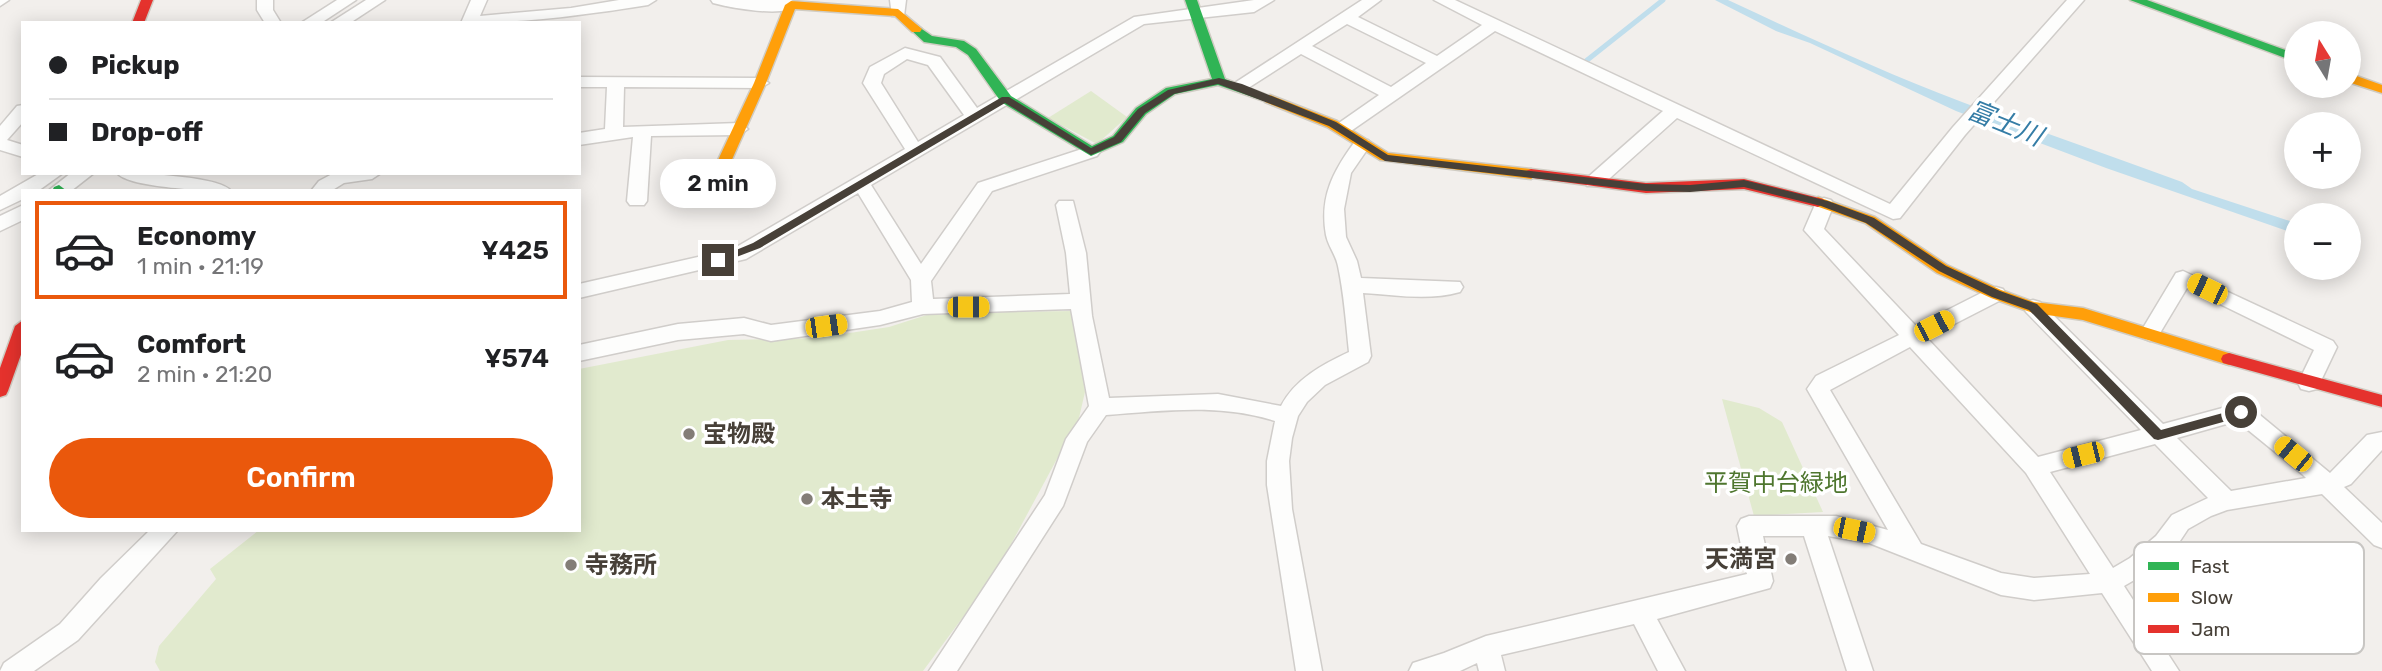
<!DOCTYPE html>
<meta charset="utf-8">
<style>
body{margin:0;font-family:Rubik,"Noto Sans JP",sans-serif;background:#f6f6f6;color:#202124;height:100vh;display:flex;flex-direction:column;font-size:26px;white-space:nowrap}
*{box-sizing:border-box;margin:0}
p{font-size:23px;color:#757577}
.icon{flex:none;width:38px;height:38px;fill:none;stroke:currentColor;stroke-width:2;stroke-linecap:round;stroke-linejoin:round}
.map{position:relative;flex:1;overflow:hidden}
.drawer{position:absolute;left:21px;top:189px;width:560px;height:343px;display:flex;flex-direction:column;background:#fff;border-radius:0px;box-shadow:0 4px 18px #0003}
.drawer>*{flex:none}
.hud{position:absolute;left:21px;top:21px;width:560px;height:154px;border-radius:0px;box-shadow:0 4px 18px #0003;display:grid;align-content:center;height:154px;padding:0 28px;background:#fff}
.needle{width:46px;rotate:349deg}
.controls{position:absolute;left:2284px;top:21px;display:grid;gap:14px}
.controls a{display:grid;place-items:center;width:77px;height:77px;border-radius:50%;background:#fff;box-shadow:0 4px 18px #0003;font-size:35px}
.end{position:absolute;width:32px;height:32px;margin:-16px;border:9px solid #474038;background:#fff;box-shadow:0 0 0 4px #fff}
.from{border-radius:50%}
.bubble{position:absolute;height:49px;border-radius:24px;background:#fff;box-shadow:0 4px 18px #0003;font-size:23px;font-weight:600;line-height:49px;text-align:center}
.car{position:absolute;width:21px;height:42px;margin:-21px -10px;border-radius:9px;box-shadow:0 0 5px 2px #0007;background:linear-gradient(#f5c518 24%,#345 0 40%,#f5c518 0 76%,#345 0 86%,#f5c518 0)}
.hud b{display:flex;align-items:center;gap:24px;height:66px;font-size:26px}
.hud b+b{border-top:2px solid #e0e0e0}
.hud i{width:18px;height:18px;background:#202124}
ul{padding:12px 0 0;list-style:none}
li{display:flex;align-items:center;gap:21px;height:98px;margin:0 14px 10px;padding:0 14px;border:4px solid transparent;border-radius:0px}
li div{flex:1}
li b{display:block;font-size:26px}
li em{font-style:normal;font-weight:600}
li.active{border-color:#ea580c}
li>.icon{width:63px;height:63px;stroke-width:1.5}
.button{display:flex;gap:14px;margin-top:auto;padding:14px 28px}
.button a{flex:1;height:80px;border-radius:42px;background:#ea580c;color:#fff;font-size:28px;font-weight:600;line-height:80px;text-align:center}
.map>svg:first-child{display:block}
.green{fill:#e1eace}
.water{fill:#c0deec}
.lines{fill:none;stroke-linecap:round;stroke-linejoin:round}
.stream{stroke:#c0deec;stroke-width:5}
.street-casing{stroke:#d0cdca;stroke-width:3}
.fast-casing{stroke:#d0ccc3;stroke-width:3}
.slow-casing{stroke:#d0ccc3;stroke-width:3}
.jam-casing{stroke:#d0ccc3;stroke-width:3}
.street{fill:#fdfdfc;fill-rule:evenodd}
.fast{fill:#30b455;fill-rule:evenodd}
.slow{fill:#ff9f0a;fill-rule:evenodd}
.jam{fill:#e5322d;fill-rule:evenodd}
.route{fill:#474038}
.poi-dot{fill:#837d77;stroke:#fff;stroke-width:2.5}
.labels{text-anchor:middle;stroke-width:7;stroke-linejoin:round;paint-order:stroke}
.poi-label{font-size:24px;font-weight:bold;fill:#474038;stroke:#fff;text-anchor:start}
.park-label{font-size:24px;fill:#4e762e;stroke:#fff}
.water-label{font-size:26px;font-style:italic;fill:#357da6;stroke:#fff}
.key{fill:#fff;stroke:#c8c6c3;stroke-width:2}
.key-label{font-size:19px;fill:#474038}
</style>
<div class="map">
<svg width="2382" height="671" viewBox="0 0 2382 671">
<rect width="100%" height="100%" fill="#f2efec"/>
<!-- green -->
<g class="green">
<path d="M1091,91L1127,117L1097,144L1048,118Z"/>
<path d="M1074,311L1085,392L1079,418L995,574L923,671H160L155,662L159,646L216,579L210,569L259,530H579V369L728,340L817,338L889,327L933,313Z"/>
<path d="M1722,399L1759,408L1782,422L1823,512L1754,516Z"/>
</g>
<!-- water -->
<path class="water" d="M1715,0H1728C1805,36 1883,72 1962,102C2035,130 2110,155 2182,182L2192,189L2296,223V234L2106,168L1956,111L1810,43L1776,31Z"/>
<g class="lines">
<!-- stream -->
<path class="stream" d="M1586,61L1663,0"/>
<defs>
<g id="street">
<path d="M0,0H9L0,6Z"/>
<path d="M257,0H273V10L281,23H265L257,10Z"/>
<path d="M337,0H356L321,23H301Z"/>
<path d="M366,0H385L350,23H330Z"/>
<path d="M471,0H487L480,16L571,8L619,0H656L648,5C585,15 525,23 461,23Z"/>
<path d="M711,0H791L799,5C786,18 731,8 713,3Z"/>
<path d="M890,0H906L904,16H892Z"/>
<path d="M1254,0H1274L1254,12L1144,24L871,185L921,264L978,183L1085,148H1097L1100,152L1097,156L992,191L931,281L933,299L1070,294L1066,253L1056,205L1059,201H1073L1086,253L1092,316L1109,398L1218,394L1281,406C1295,379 1323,364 1349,352C1346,323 1344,294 1338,266C1336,255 1328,246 1326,235C1319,196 1334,170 1356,140H1368L1371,144L1351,173L1344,209L1346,237L1357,261L1361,278L1460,282L1463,287L1460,292C1429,301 1395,295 1363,293L1371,356L1368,362L1325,385L1307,402L1298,416L1292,438L1289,461L1292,509L1322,671H1296L1267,485V461L1275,421C1220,403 1162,411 1106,415L1087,442L1063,506L957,671H929L1045,495L1066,439L1089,406L1071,309L923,314L880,325L771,341L744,334L678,340L579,361V345L678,324L744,318L771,325L880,311L912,302L911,280L858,193L746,259L579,298V284L733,249L905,149L863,83L870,67L905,48L940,57L977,108L1134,17ZM907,59L928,65L964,115L918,142L881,83L884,74Z"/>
<path d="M1362,0H1381L1358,17L1437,56L1482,25L1434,0H1455L1890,204L1953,127L2067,0H2084L1965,135L1900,218L1893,219L1677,118L1601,186H1587L1585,182L1587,178L1663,111L1495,31L1348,133L1342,135L1333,129L1336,125L1379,95L1301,54L1245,90H1233L1230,86ZM1347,24L1426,63L1391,87L1312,46Z"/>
<path d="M579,77L760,78L769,83L760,88L624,87L623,127L739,123L748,129L739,135L651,136L647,201L644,205H630L627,201L633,137L579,145V133L605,129L607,87H579Z"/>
<path d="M23,105V122L7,140L23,145V157L0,150V126L17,106Z"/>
<path d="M40,173H63L38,191H23V199L0,210V196Z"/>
<path d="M71,173H94L71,191H48Z"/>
<path d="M117,173C138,173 220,176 231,191C210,191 129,188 117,173Z"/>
<path d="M334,173H381L372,179L344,183L331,191H311L319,181Z"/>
<path d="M1824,198L1831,200L1834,204L1824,229L1916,326L1989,289L1996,287L2003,289L2006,294L2003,299L1927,338L2038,457L2141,430L2026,312L2023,307L2026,302L2033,300L2040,302L2163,424L2241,403L2249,406L2330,473L2367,435L2382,432V450L2351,484L2344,487L2382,523V548L2374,545L2322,494L2227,510L2211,516L2188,529L2174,550L2148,572L2124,586L2179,671H2152L2102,593L2034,600L2001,595L1869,543L1828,536L1873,671H1847L1804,536H1763L1773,581L1770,588L1657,619L1685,671H1658L1634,624L1501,655L1505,671H1479L1477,663L1460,671H1409L1413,663L1444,653L1486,636L1747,574L1737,526L1741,519L1749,516H1836L1888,530L1807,389L1816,376L1899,335L1804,230L1817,200ZM1910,347L2026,473L2090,574L2034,578L2001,573L1921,544L1830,390ZM2237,421L2302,474L2306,478L2231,491L2177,438ZM2155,444L2208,498L2172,515L2156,536L2130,558L2113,568L2050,472Z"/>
<path d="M23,205V220L0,231V216Z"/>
<path d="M2183,271L2333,341L2337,347L2317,389L2309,391L2301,389L2298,383L2314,350L2187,288L2157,338L2150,341L2143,338L2140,333L2176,273Z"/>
<path d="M150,530H178L78,640L34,671H0L4,663L60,624L101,578Z"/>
</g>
<g id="fast">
<path d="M1185,0H1197L1225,79L1277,99L1270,103L1218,85L1175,94L1146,114L1123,142L1091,156L1001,102L968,55L956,47L924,42L910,29L916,25L932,36L964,41L976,49L1011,96L1092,146L1113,136L1136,108L1166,88L1212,79Z"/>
<path d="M2130,0H2147L2296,54V62Z"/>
<path d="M59,185L67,191H52L54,187Z"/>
</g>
<g id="slow">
<path d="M791,1L898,9L922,29L920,32H912L895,16L795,9L766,83L726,173L724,176H714L712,173L754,83L785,5Z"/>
<path d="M2348,73L2382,85V93L2348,82Z"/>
<path d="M1270,95L1337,121L1388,153L1531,169L1538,174L1531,179L1380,160L1327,127L1265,102V96Z"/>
<path d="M1818,197L1875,217L1947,265L2001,290L2034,302L2083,308L2235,355L2237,359L2235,363L2229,365L2083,320L2033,313L1991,298L1937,273L1865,223L1813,205L1811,202Z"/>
</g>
<g id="jam">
<path d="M141,0H153L144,23H132Z"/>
<path d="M1531,169L1646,183L1744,179L1823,199L1825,202L1818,207L1744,189L1646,193L1526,177L1524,174L1526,171Z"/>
<path d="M23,320V349L8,391L6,395L0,397V368L15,326Z"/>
<path d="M2229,353L2382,395V407L2223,363L2221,359L2223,355Z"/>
</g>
</defs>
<!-- street casing -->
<use href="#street" class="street-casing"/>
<!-- fast casing -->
<use href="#fast" class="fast-casing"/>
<!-- slow casing -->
<use href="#slow" class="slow-casing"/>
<!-- jam casing -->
<use href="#jam" class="jam-casing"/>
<!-- street -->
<use href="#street" class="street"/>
<!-- fast -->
<use href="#fast" class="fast"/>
<!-- slow -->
<use href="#slow" class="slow"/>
<!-- jam -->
<use href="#jam" class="jam"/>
</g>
<!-- route -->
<path class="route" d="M1219,78L1242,84L1336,122L1388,155L1646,184L1690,185L1744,180L1828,201L1874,218L1946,266L2000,291L2037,304L2161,430L2241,408L2247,412L2241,417L2158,440L2154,439L2029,310L1992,297L1939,271L1866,223L1821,206L1744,187L1690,192L1646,191L1385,161L1329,126L1218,84L1174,94L1145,113L1121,142L1091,155L1005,103L760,248L718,264L712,260L753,243L1002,97H1009L1091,148L1114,137L1138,109L1168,90Z"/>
<!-- markers -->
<g class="poi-dot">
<circle cx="689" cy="434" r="7"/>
<circle cx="807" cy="499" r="7"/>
<circle cx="1791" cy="559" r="7"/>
<circle cx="571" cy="565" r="7"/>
</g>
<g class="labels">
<!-- poi labels -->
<g class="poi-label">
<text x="703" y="442">宝物殿</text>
<text x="821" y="507">本土寺</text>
<text x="1777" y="567" text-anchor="end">天満宮</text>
<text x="585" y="573">寺務所</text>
</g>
<!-- park labels -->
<g class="park-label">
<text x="1776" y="491">平賀中台緑地</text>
</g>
<!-- water labels -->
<g class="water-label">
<text transform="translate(2005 123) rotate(22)" y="9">富士川</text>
</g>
</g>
<!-- legend -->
<rect x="2134" y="542" width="230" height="112" rx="10" class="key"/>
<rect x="2148" y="562" width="31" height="8" fill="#30b455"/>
<rect x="2148" y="593" width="31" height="9" fill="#ff9f0a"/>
<rect x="2148" y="625" width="31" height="8" fill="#e5322d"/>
<g class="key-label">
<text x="2191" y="573">Fast</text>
<text x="2191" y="604">Slow</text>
<text x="2191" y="636">Jam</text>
</g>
</svg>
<div class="controls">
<a><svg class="needle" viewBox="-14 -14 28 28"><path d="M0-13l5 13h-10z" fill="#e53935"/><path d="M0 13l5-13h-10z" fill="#757577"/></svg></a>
<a>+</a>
<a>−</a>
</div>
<i class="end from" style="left:2241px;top:412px"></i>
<i class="end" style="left:718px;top:260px"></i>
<div class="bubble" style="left:660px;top:159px;width:116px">2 min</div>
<i class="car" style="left:2207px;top:289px;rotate:296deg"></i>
<i class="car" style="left:968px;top:307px;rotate:90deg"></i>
<i class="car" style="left:826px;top:326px;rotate:82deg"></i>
<i class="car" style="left:1934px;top:326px;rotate:63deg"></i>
<i class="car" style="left:2293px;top:454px;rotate:309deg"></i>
<i class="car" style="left:2083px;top:455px;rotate:256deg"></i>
<i class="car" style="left:1854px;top:530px;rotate:102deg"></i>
<div class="hud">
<b><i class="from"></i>Pickup</b>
<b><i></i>Drop-off</b>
</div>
<section class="drawer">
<ul>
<li class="active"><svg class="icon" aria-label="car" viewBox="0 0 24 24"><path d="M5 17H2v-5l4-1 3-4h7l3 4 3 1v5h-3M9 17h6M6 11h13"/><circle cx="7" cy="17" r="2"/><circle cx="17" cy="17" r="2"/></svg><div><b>Economy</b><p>1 min · 21:19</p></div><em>¥425</em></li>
<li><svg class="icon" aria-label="car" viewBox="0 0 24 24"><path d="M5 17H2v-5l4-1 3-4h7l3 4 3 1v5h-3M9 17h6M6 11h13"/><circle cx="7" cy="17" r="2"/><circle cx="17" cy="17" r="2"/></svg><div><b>Comfort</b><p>2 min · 21:20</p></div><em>¥574</em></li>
</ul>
<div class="button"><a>Confirm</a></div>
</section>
</div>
